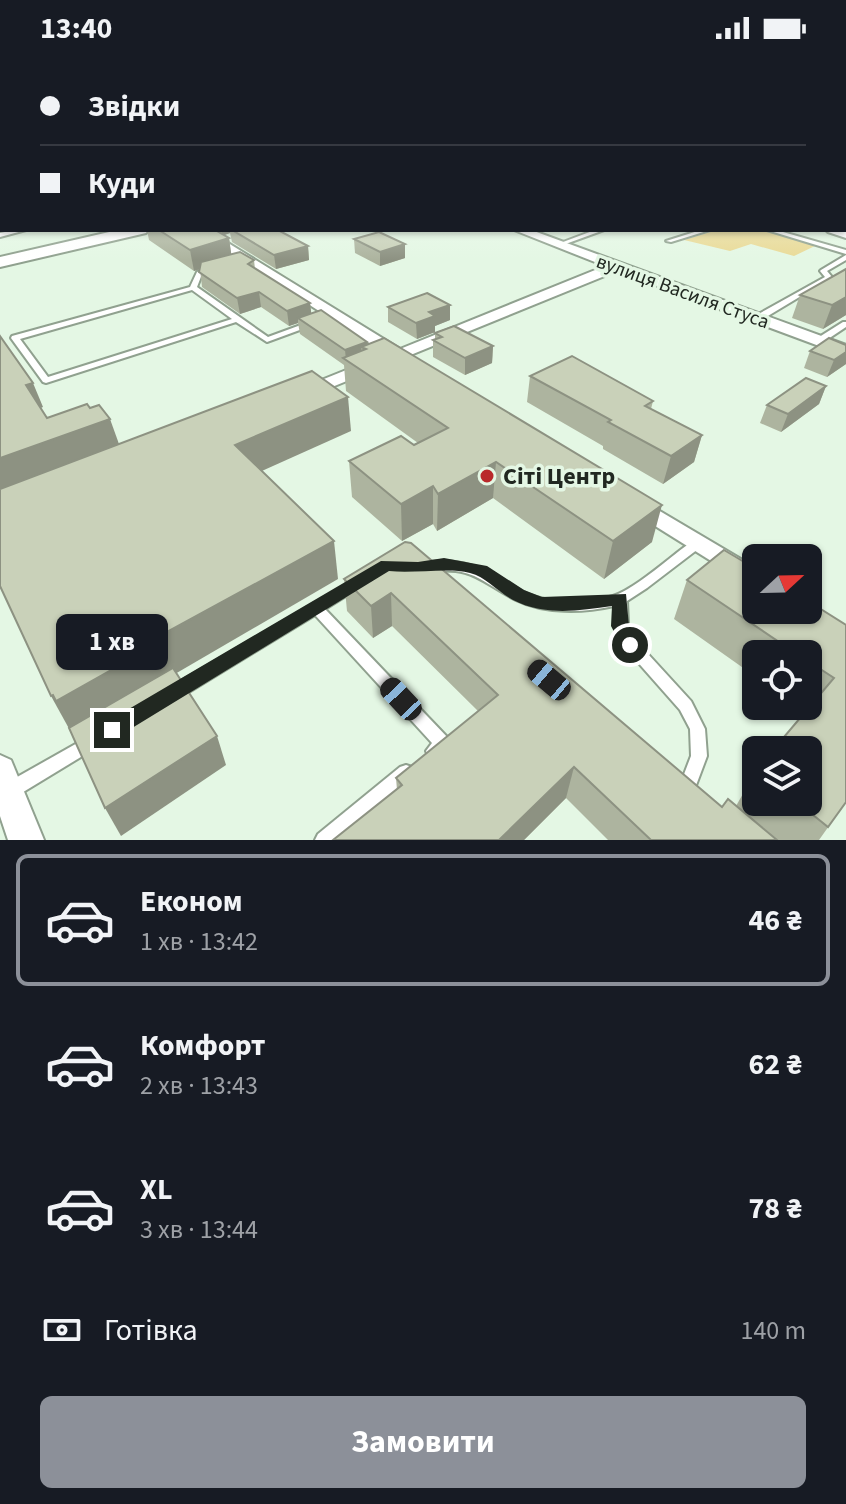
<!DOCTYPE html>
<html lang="uk">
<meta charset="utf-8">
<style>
body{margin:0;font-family:"Source Sans 3",sans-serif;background:#242831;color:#f1f3f6;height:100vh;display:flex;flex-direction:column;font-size:30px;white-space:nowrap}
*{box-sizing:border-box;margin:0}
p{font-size:26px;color:#9ea1a6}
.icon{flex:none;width:44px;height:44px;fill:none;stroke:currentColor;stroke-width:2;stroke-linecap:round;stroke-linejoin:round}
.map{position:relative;height:784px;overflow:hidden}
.side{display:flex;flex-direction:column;background:#171b24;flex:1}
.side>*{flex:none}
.top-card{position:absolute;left:0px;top:0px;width:846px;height:176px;box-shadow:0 2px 6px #0004;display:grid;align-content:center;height:176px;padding:0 40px;background:#171b24}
.needle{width:52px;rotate:68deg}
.tools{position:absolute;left:742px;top:488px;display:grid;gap:16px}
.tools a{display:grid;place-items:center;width:80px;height:80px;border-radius:12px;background:#171b24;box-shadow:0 2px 6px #0004;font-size:40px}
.end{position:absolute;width:36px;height:36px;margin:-18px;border:10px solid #212821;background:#fff;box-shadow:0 0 0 4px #fff}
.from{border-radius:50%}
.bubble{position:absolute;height:56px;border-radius:12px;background:#171b24;box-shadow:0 2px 6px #0004;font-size:26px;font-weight:700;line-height:56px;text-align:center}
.car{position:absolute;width:24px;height:48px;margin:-24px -12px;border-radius:10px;box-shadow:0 0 6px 2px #0007;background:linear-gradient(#222 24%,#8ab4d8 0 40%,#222 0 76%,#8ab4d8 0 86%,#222 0)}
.top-card b{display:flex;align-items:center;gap:28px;height:76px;font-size:30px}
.top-card b+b{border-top:2px solid #363941}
.top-card i{width:20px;height:20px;background:#f1f3f6}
ul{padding:14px 0 0;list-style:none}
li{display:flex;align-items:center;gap:24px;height:132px;margin:0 16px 12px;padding:0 24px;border:4px solid transparent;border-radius:12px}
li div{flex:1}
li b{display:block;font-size:30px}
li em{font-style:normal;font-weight:700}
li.on{border-color:#8c9099}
li>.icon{width:72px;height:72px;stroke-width:1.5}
.pay{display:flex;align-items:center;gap:20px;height:88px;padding:0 40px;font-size:30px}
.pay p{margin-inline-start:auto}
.button{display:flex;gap:16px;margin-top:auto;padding:16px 40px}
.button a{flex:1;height:92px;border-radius:12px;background:#8c9099;color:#fff;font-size:32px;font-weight:700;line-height:92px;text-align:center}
.status{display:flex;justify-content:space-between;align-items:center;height:56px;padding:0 40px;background:#171b24;direction:ltr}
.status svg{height:22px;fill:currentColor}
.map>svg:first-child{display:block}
.green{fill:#e9da97}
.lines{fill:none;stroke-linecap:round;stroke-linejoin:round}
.service-casing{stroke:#90a18f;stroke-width:4}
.minor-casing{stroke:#90a18f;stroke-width:4}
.secondary-casing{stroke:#90a18f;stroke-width:4}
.service{fill:#fff;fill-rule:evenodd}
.minor{fill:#fff;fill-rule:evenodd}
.secondary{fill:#fff;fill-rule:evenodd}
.wall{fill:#adb49f}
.shaded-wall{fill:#8d9282}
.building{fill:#c9d1b9;stroke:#8d9282;stroke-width:2}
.route{fill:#212821}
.poi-dot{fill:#b9292b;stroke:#e4f7e4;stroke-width:3}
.labels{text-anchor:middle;stroke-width:7;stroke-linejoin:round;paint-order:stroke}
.far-street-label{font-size:20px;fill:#212821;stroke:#e4f7e4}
.poi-label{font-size:24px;font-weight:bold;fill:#212821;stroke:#e4f7e4;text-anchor:start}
</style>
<div class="status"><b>13:40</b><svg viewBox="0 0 49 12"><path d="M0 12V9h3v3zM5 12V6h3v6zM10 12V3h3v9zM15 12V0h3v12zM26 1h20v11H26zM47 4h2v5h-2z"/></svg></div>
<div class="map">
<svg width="846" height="784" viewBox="0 0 846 784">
<rect width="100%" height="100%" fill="#e4f7e4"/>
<!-- green -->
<path class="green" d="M717,174H765L817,189L794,200L751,188L730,195L684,184Z"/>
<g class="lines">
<defs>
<g id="service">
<path d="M15,174H26L0,181V177Z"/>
<path d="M595,174H604L560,190L555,189Z"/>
<path d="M701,174H710L671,186L666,185Z"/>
<path d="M767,174H776L846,194V198Z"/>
<path d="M846,199V204L827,215L832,221L831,222L761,264H755V260L825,221L820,215L821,214Z"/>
<path d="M212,211L214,212V214L202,218L197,231L268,281L309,266H312L316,268L267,286L236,266L46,327L43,326L11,282L12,280L190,231L197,216ZM192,234L232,263L48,321L20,283Z"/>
<path d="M843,266H846V271L822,287H816V283Z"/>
<path d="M698,483L702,484L704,487L702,490L647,532L627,545L628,568L637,586L691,645L705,673L707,700L692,740L686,742L680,740L678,734L691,700L690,673L680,654L627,594L614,568V550C583,557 545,558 516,544C476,523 474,510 424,516L420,514L418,511L420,508C449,500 476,508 502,523C510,528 519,534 528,538C552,548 589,548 613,540C637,532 672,499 694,484Z"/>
<path d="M356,523L360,525L362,528L360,531L325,553L449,683L451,688C448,695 441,700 434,703L428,700L426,695L432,687L315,559L179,642L174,644L169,642L167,637L169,632Z"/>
<path d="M88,681L94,683L96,688L94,693L15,741L9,743L3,741L1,735L3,729Z"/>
<path d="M406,709L412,711L414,717L412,723L338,784H315L318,778L400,711Z"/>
</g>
<g id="minor">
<path d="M193,174H207L400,293L605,210L514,174H531L846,289V300L617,215L305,342L299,341L296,337L299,333L386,298Z"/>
<path d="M826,174H846V182L828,176Z"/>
<path d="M636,441L756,512V533L628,453L625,448L628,443Z"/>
<path d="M0,699L11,704L44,784H8L0,760Z"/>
</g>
<g id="secondary">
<path d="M844,99L846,100V108L844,107Z"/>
<path d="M118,174H148L146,177L0,211V201Z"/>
</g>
</defs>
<!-- service casing -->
<use href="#service" class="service-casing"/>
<!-- minor casing -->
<use href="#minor" class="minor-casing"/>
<!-- secondary casing -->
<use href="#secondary" class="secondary-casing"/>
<!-- service -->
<use href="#service" class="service"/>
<!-- minor -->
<use href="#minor" class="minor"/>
<!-- secondary -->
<use href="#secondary" class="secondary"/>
</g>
<!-- wall -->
<g class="wall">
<path d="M147,174H278L308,190L309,204L276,213L232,186L230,177L223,179L229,182L231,198L254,204L255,213L310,247L311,257L367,286V288L652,486L604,523L493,442L437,475L433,468L402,485L352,441L349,405L418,387L346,335L344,309L300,278L298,267L289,270L261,251L240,258L202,231L200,213L194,215L149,184Z"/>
<path d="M354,183L405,188V202L380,210L355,197Z"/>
<path d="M846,213V259L823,273L792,262L800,239Z"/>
<path d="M388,251L450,264L435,270V276L417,283L388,266Z"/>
<path d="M435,277L493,290L492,307L465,319L433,301V284H435Z"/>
<path d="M810,295L846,308L827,321L804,312Z"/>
<path d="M530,320L653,345L651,353L702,379L694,406L663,428L603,393V390L527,346Z"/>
<path d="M826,330L819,348L781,376L760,367L767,349Z"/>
<path d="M405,486L722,751L736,750L756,715V746H808L805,657L796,650H808V598H756V621L674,563L687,524L846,569V746L819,784H608L566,742L524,784H333L397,734L396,722L478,655L392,570L373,582L347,555L344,523Z"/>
</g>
<!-- shaded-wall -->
<g class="shaded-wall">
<path d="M0,94H2V111L0,114Z"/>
<path d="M2,145V174H0V146Z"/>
<path d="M221,174H230V177L222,180Z"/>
<path d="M229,182L232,203L194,215L190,194Z"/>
<path d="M405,188V202L380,210V196Z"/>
<path d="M308,190L309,204L276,213L274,199Z"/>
<path d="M259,236L261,251L240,258L237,242Z"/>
<path d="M846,241V259L823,273L832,249Z"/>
<path d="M310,247L312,263L298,262V267L289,270L287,255Z"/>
<path d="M450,249V264L435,270V276L417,283L416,267L429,256Z"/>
<path d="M367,286L368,303L366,293L361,291L362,305L346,304L345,294Z"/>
<path d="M493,290L492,307L465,319V302Z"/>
<path d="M846,296V308L827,321L834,304Z"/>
<path d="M33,327L43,351L36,354L26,329Z"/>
<path d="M826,330L819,348L781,376L788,358Z"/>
<path d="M348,341L351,375L242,424L235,389Z"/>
<path d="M110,363L119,388L0,433V402Z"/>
<path d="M702,379L694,406L663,428L671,400Z"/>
<path d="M496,406L493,442L437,475L438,438Z"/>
<path d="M433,430V468L402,485L401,448Z"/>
<path d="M662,449L652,486L604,523L613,485Z"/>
<path d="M334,485L338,523L72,678L51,640Z"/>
<path d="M391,537L392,570L373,582L371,550Z"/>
<path d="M217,680L226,709L121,780L105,752Z"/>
<path d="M574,711L566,742L524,784H499Z"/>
</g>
<!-- building -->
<g class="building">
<path d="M0,112L2,114V145L0,146Z"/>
<path d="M159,174H215L229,182L190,194Z"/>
<path d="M232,174H278L308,190L274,199Z"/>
<path d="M379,176L405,188L380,196L354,183Z"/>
<path d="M240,196L254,204L248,208L310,247L287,255L259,236L237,242L199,216L201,206Z"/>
<path d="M846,213V241L832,249L800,239Z"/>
<path d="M427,237L450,249L429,256L435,260L416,267L388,251Z"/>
<path d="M321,254L367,286L345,294L298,262Z"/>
<path d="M454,270L493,290L465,302L433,284L442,281L435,277Z"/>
<path d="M0,280L33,327L26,329L47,362L87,348L90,352L99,349L110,363L0,402Z"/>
<path d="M384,282L662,449L613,485L496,406L438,438L433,430L401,448L349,405L401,380L414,389L448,372L343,302L366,293L361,291Z"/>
<path d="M829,282L846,289V296L834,304L810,295Z"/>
<path d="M572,300L653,345L645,350L702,379L671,400L608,366L611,364L530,320Z"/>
<path d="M312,315L348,341L235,389L334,485L156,582L159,587L56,645L53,639L51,640L0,530V433Z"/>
<path d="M806,322L826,330L788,358L767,349Z"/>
<path d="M405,486L411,487L722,751L728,743L777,784H651L574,711L499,784H333L402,729L396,722L498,639L391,537L371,550L344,523Z"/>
<path d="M724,494L756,513V554H808V545L846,569V746L828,771L797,746H808V694H773L834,622L808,605V598H797L687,524Z"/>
<path d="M173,612L217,680L105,752L69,672Z"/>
</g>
<!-- sky -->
<linearGradient id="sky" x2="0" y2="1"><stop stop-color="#6cc0de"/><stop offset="0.46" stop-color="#f3fbf3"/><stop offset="1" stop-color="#f3fbf3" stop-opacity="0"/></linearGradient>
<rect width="846" height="204" fill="url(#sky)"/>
<!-- route -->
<path class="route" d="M444,502L487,510L524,534L542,541L626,538L629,570L639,589L637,595H624L611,570L612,550C578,555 544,560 513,544C498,536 486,521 470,517C448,511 415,518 389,515L119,680L112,683L105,680L102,674L105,667L381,505L418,506Z"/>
<!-- markers -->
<circle class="poi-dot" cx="487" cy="420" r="8"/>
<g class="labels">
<!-- far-street labels -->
<g class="far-street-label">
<text transform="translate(683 235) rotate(20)" y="7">вулиця Василя Стуса</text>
</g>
<!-- poi labels -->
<g class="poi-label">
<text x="503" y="428">Сіті Центр</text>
</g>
</g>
</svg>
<div class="tools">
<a><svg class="needle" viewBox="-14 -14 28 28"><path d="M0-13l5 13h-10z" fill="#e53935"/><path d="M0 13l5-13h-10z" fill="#9ea1a6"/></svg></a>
<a><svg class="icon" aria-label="locate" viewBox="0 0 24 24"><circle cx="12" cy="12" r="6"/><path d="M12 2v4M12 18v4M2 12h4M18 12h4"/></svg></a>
<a><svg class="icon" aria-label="layers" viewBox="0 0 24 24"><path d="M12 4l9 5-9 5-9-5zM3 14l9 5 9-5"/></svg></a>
</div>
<i class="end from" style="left:630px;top:589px"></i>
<i class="end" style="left:112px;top:674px"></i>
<div class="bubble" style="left:56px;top:558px;width:112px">1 хв</div>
<i class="car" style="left:549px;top:624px;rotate:310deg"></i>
<i class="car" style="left:401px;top:643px;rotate:317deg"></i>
<div class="top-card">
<b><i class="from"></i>Звідки</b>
<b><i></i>Куди</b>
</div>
</div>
<section class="side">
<ul>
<li class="on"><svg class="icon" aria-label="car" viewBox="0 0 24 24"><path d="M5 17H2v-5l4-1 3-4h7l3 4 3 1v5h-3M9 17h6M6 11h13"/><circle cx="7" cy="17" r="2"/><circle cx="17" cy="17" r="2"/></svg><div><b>Економ</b><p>1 хв · 13:42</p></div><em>46 ₴</em></li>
<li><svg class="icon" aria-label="car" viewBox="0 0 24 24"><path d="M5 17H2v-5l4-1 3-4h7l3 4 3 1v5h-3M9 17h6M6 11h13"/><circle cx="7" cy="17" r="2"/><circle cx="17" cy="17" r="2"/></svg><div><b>Комфорт</b><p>2 хв · 13:43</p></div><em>62 ₴</em></li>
<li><svg class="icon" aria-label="car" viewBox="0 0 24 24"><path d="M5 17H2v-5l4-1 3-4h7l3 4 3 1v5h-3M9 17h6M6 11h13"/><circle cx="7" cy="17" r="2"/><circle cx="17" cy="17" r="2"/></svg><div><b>XL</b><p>3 хв · 13:44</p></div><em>78 ₴</em></li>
</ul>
<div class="pay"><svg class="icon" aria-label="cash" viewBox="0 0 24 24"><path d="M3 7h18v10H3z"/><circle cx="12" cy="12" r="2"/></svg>Готівка<p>140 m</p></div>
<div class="button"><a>Замовити</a></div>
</section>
